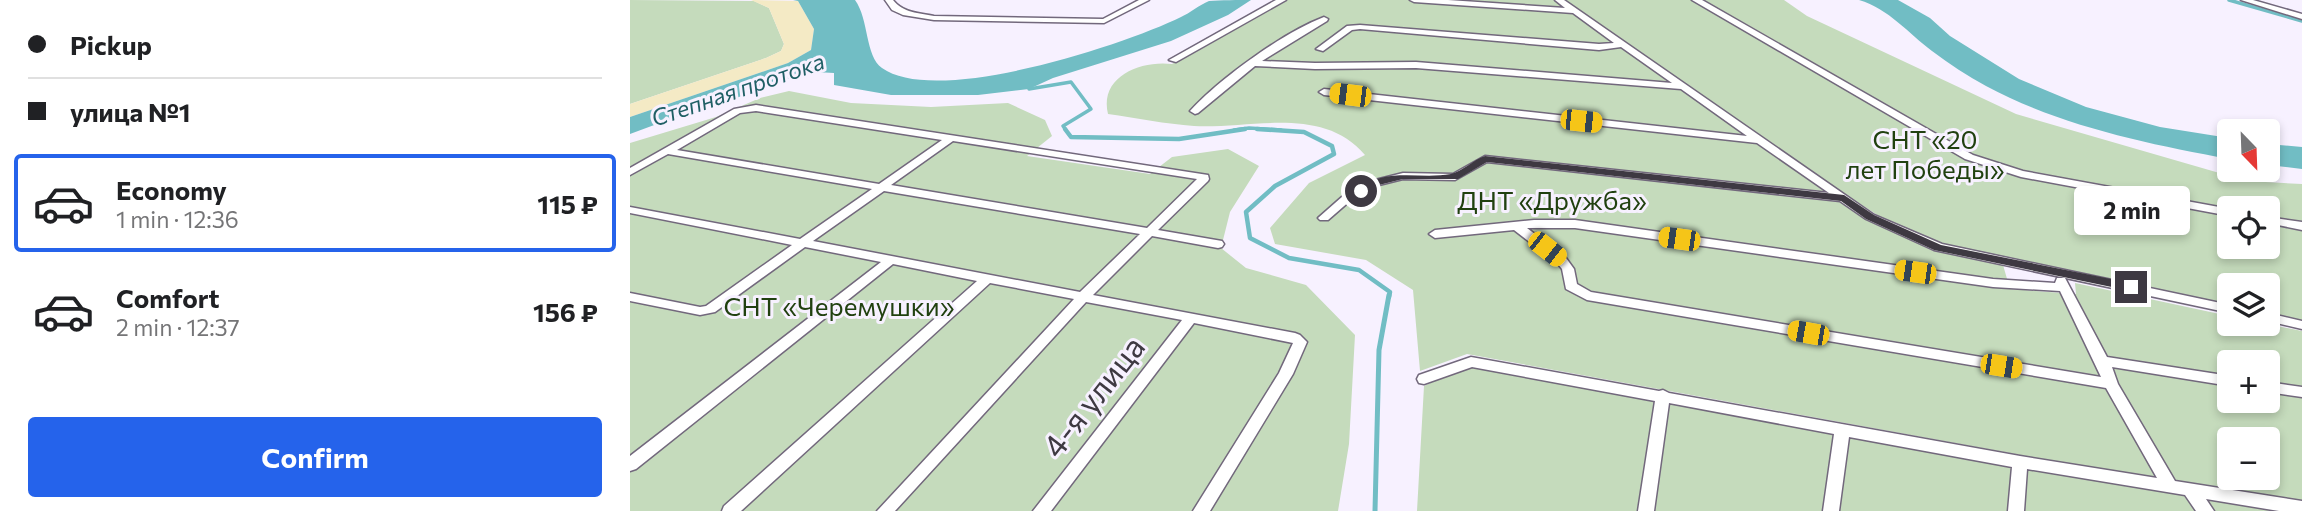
<!DOCTYPE html>
<meta charset="utf-8">
<style>
body{margin:0;font-family:Commissioner,sans-serif;background:#f2f2f2;color:#202124;height:100vh;display:flex;flex-direction:column;font-size:26px;white-space:nowrap}
*{box-sizing:border-box;margin:0}
p{font-size:23px;color:#757577}
.icon{flex:none;width:38px;height:38px;fill:none;stroke:currentColor;stroke-width:2;stroke-linecap:round;stroke-linejoin:round}
.map{position:relative;flex:1;overflow:hidden}
.panel{display:flex;flex-direction:column;background:#fff;width:630px}
.panel>*{flex:none}
.top-card{display:grid;align-content:center;height:154px;padding:0 28px;background:#fff}
.needle{width:46px;rotate:157deg}
.fabs{position:absolute;left:1587px;top:119px;display:grid;gap:14px}
.fabs a{display:grid;place-items:center;width:63px;height:63px;border-radius:7px;background:#fff;box-shadow:0 4px 10px #0003;font-size:35px}
.end{position:absolute;width:32px;height:32px;margin:-16px;border:9px solid #3e3942;background:#fff;box-shadow:0 0 0 4px #fff}
.from{border-radius:50%}
.bubble{position:absolute;height:49px;border-radius:7px;background:#fff;box-shadow:0 4px 10px #0003;font-size:23px;font-weight:700;line-height:49px;text-align:center}
.car{position:absolute;width:21px;height:42px;margin:-21px -10px;border-radius:9px;box-shadow:0 0 5px 2px #0007;background:linear-gradient(#f5c518 24%,#345 0 40%,#f5c518 0 76%,#345 0 86%,#f5c518 0)}
.top-card b{display:flex;align-items:center;gap:24px;height:66px;font-size:26px}
.top-card b+b{border-top:2px solid #e0e0e0}
.top-card i{width:18px;height:18px;background:#202124}
ul{padding:0;list-style:none}
li{display:flex;align-items:center;gap:21px;height:98px;margin:0 14px 10px;padding:0 14px;border:4px solid transparent;border-radius:7px}
li div{flex:1}
li b{display:block;font-size:26px}
li em{font-style:normal;font-weight:700}
li.on{border-color:#2563eb}
li>.icon{width:63px;height:63px;stroke-width:1.5}
.primary-button{display:flex;gap:14px;margin-top:auto;padding:14px 28px}
.primary-button a{flex:1;height:80px;border-radius:7px;background:#2563eb;color:#fff;font-size:28px;font-weight:700;line-height:80px;text-align:center}
main{display:flex;flex:1;min-height:0}
.map>svg:first-child{display:block}
.green{fill:#c5dbbc;fill-rule:evenodd}
.sand{fill:#f4eac5}
.water{fill:#71bdc4}
.lines{fill:none;stroke-linecap:round;stroke-linejoin:round}
.stream-far2{stroke:#71bdc4;stroke-width:3.5}
.stream-far1{stroke:#71bdc4;stroke-width:4.5}
.stream{stroke:#71bdc4;stroke-width:5}
.street-casing{stroke:#72687c;stroke-width:3}
.street{fill:#fff;fill-rule:evenodd}
.route{fill:#3e3942}
.labels{text-anchor:middle;stroke-width:6;stroke-linejoin:round;paint-order:stroke}
.far-water-label{font-size:23px;font-style:italic;fill:#1f5f65;stroke:#f7f1ff}
.park-label{font-size:26px;fill:#214110;stroke:#f7f1ff}
.near-street-label{font-size:32px;fill:#3e3942;stroke:#f7f1ff}
</style>
<main>
<section class="panel">
<div class="top-card">
<b><i class="from"></i>Pickup</b>
<b><i></i>улица №1</b>
</div>
<ul>
<li class="on"><svg class="icon" aria-label="car" viewBox="0 0 24 24"><path d="M5 17H2v-5l4-1 3-4h7l3 4 3 1v5h-3M9 17h6M6 11h13"/><circle cx="7" cy="17" r="2"/><circle cx="17" cy="17" r="2"/></svg><div><b>Economy</b><p>1 min · 12:36</p></div><em>115 ₽</em></li>
<li><svg class="icon" aria-label="car" viewBox="0 0 24 24"><path d="M5 17H2v-5l4-1 3-4h7l3 4 3 1v5h-3M9 17h6M6 11h13"/><circle cx="7" cy="17" r="2"/><circle cx="17" cy="17" r="2"/></svg><div><b>Comfort</b><p>2 min · 12:37</p></div><em>156 ₽</em></li>
</ul>
<div class="primary-button"><a>Confirm</a></div>
</section>
<div class="map">
<svg width="1672" height="511" viewBox="0 0 1672 511">
<rect width="100%" height="100%" fill="#f7f1ff"/>
<!-- green -->
<g class="green">
<path d="M0,0L124,1L139,8L154,44L151,51L136,58L0,104Z"/>
<path d="M657,0H924L1232,214L1301,250L1373,265L1380,289L1446,294L1445,283L1599,316L1600,324H1637L1672,331V511H787L794,386L842,364L1500,487L1494,474L837,354L790,371L783,290L736,260L645,244L640,228L679,183L735,155C693,105 620,129 564,126C536,124 506,118 478,114C469,77 510,60 542,64ZM1600,362H1638V401H1600ZM1600,439H1638V478H1600Z"/>
<path d="M934,0H1154L1177,16L1386,114L1617,181L1672,184V321L1638,313V285H1600L1599,305L1313,244L1260,223L1197,183ZM1600,208H1638V247H1600Z"/>
<path d="M159,91L221,103L301,107L378,103L415,120L422,136L397,156L520,174L542,157L598,149L629,166L600,212L591,248L616,268L676,285L725,335L719,444L708,511H0V143L86,117L130,98Z"/>
</g>
<!-- sand -->
<path class="sand" d="M121,0L168,1L184,29L181,50L158,63L0,117V104L136,58L151,51L154,44L139,8Z"/>
<!-- water -->
<g class="water">
<path d="M163,0H225C239,19 235,56 252,68C306,107 494,45 551,17C560,13 569,5 579,1C590,0 609,0 621,0L598,15L541,41L423,78L399,89L348,95H261L204,85V73C174,69 137,87 109,97C72,109 36,120 0,134V117L158,63L181,50L184,29L168,1Z"/>
<path d="M1229,0H1268L1300,18L1320,36L1389,79L1456,107L1530,127L1599,138V159C1518,144 1430,126 1356,86C1338,76 1319,64 1302,51C1278,33 1259,9 1229,0Z"/>
<path d="M1638,144L1672,147V169L1638,165Z"/>
</g>
<g class="lines">
<!-- stream-far2 -->
<g class="stream-far2">
<path d="M1599,0L1672,21"/>
<path d="M399,89L441,82L461,109L433,126L436,130"/>
<path d="M604,130L619,128L651,130"/>
</g>
<!-- stream-far1 -->
<g class="stream-far1">
<path d="M435,129L441,137L549,139L615,129"/>
<path d="M627,129L674,132L702,146L704,154L645,186L616,212L620,238L659,258L729,270L760,292L759,297"/>
</g>
<!-- stream -->
<path class="stream" d="M745,511L749,350L759,295"/>
<defs>
<g id="street">
<path d="M255,0H263C273,13 289,13 304,16L473,19L509,0H519L474,23L304,20L273,15L262,10Z"/>
<path d="M646,0H656L546,62L539,60Z"/>
<path d="M780,0H818L935,8L925,0H934L1244,215L1312,244L1600,305V313L1304,250L1236,219L1210,201L857,162L825,180L773,179L749,185L721,200L698,220H690L688,218L713,196L741,181L773,173L823,174L855,156L1199,193L1127,143L694,95L689,92L694,89L1117,136L1051,89L786,68L685,69L625,66L568,113L565,114L560,111C589,79 654,32 694,17L698,19L697,21L632,61L685,63L786,62L1042,83L991,47L969,50L730,29L722,30L693,51L686,49L717,26L730,25L969,44L984,43L943,13L784,2Z"/>
<path d="M1062,0H1072L1343,155L1393,171L1600,209V216L1391,177L1335,159Z"/>
<path d="M1611,0H1623L1672,14V19Z"/>
<path d="M126,105L578,175L579,179L578,181L528,230L592,241L594,244L592,247L588,248L522,236L463,295L665,333L670,335L677,342L663,374L580,511H563L649,373L663,343L564,323L421,511H403L552,320L456,302L265,511H247L444,299L360,283L111,511H92L94,506L347,281L263,264L6,469L0,471V456L251,262L175,247L85,312L70,315L0,301V293L70,307L76,306L162,245L0,213V207L170,239L242,189L38,154L0,175V168L104,109ZM126,111L312,140L249,184L47,150L110,113ZM323,141L567,179L517,228L261,185ZM254,191L510,234L450,292L183,241Z"/>
<path d="M1638,217L1672,222V230L1638,223Z"/>
<path d="M904,220H945L1363,279L1425,283L1427,278H1435L1477,357L1600,376V386L1482,367L1488,384L1545,481L1672,501V511H1649L1576,499L1584,511H1566L1555,495L1397,469L1394,511H1378L1382,467L1219,437L1209,511H1193L1204,434L1039,403L1024,511H1008L1025,401L842,367L794,384L789,383L787,379L789,375L841,357L1029,391L1033,390L1039,393L1390,456L1527,478L1476,388L957,300L936,289L932,269L928,264L884,230L805,238L799,234L805,230ZM897,228H945L1363,287L1430,291L1471,377L961,292L947,284L944,269L936,258Z"/>
<path d="M1638,313L1672,321V329L1638,321Z"/>
<path d="M1638,382L1672,387V397L1638,392Z"/>
</g>
</defs>
<!-- street casing -->
<use href="#street" class="street-casing"/>
<!-- street -->
<use href="#street" class="street"/>
</g>
<!-- route -->
<path class="route" d="M855,156L1214,195L1244,215L1311,245L1501,283L1507,287L1501,291L1304,250L1236,219L1211,201L857,162L828,179H773L749,185L731,194L726,191C754,166 789,180 821,174C833,171 843,160 855,156Z"/>
<g class="labels">
<!-- far-water labels -->
<g class="far-water-label">
<text transform="translate(108 90) rotate(-19)" y="8">Степная протока</text>
</g>
<!-- park labels -->
<g class="park-label">
<text x="1295" y="149">СНТ «20<tspan x="1295" dy="30">лет Победы»</tspan></text>
<text x="922" y="210">ДНТ «Дружба»</text>
<text x="209" y="316">СНТ «Черемушки»</text>
</g>
<!-- near-street labels -->
<g class="near-street-label">
<text transform="translate(464 397) rotate(-52)" y="11">4-я улица</text>
</g>
</g>
</svg>
<div class="fabs">
<a><svg class="needle" viewBox="-14 -14 28 28"><path d="M0-13l5 13h-10z" fill="#e53935"/><path d="M0 13l5-13h-10z" fill="#757577"/></svg></a>
<a><svg class="icon" aria-label="locate" viewBox="0 0 24 24"><circle cx="12" cy="12" r="6"/><path d="M12 2v4M12 18v4M2 12h4M18 12h4"/></svg></a>
<a><svg class="icon" aria-label="layers" viewBox="0 0 24 24"><path d="M12 4l9 5-9 5-9-5zM3 14l9 5 9-5"/></svg></a>
<a>+</a>
<a>−</a>
</div>
<i class="end from" style="left:731px;top:191px"></i>
<i class="end" style="left:1501px;top:287px"></i>
<div class="bubble" style="left:1444px;top:186px;width:116px">2 min</div>
<i class="car" style="left:720px;top:95px;rotate:277deg"></i>
<i class="car" style="left:951px;top:121px;rotate:96deg"></i>
<i class="car" style="left:1049px;top:239px;rotate:278deg"></i>
<i class="car" style="left:917px;top:249px;rotate:128deg"></i>
<i class="car" style="left:1285px;top:272px;rotate:278deg"></i>
<i class="car" style="left:1178px;top:333px;rotate:280deg"></i>
<i class="car" style="left:1371px;top:366px;rotate:99deg"></i>
</div>
</main>
